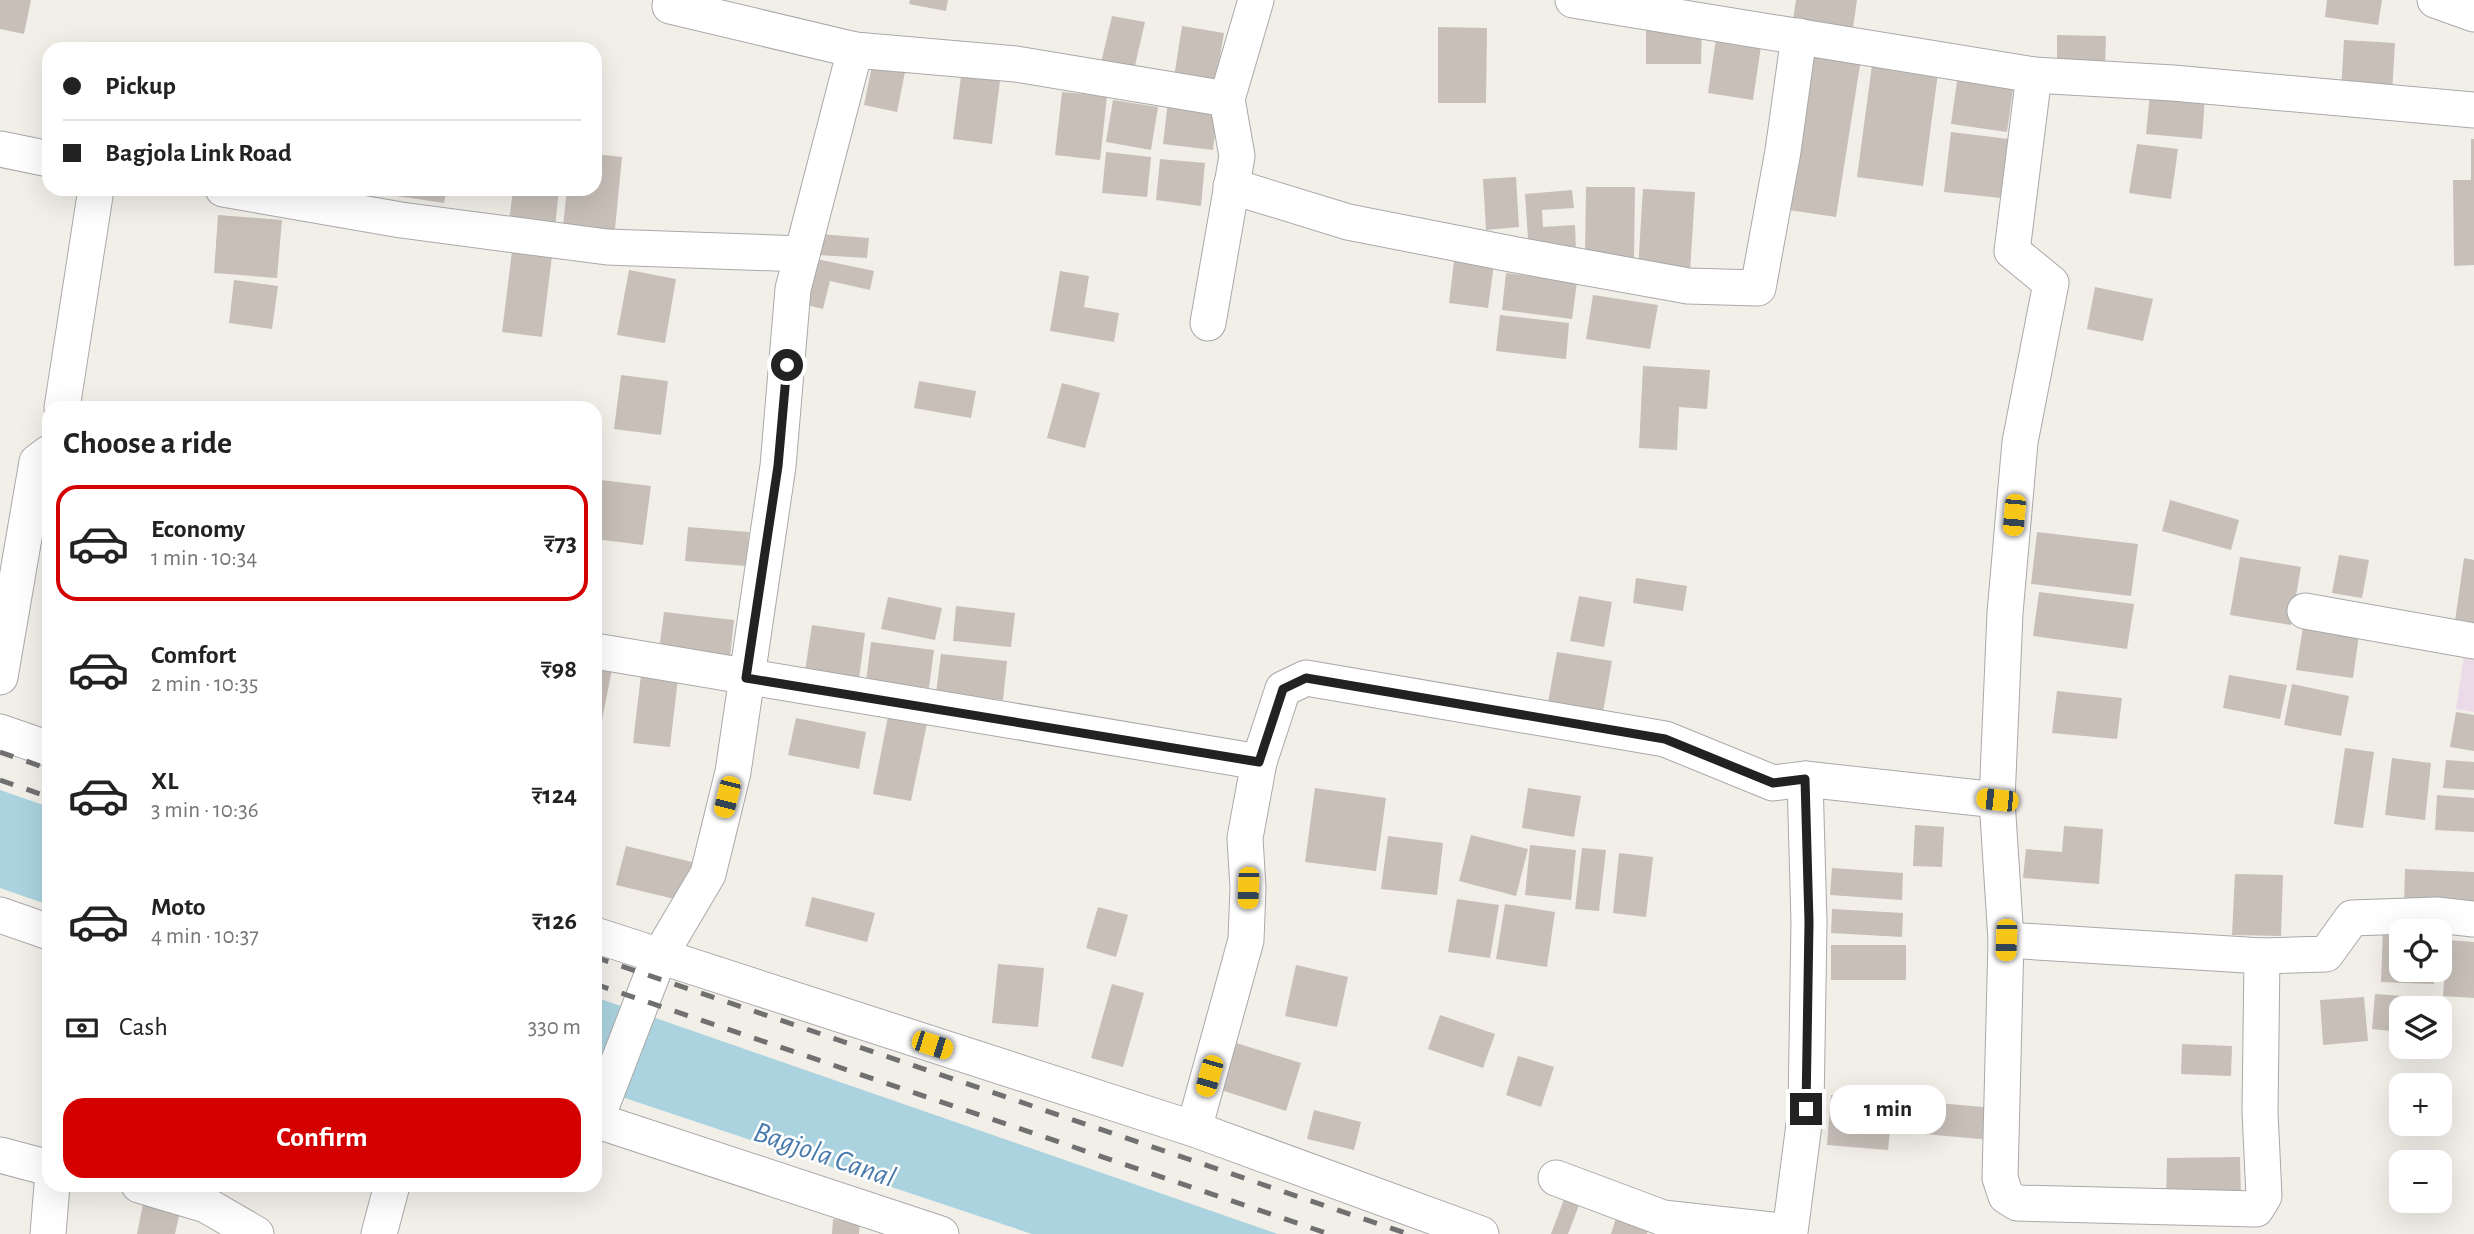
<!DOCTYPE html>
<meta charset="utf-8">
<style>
body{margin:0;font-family:"Alegreya Sans",sans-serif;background:#f6f6f6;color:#222;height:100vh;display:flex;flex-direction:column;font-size:26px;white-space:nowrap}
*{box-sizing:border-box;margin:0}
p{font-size:23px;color:#767676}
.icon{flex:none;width:38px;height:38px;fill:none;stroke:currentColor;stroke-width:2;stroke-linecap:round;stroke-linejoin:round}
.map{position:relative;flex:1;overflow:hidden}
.details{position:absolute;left:42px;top:401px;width:560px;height:791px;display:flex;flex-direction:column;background:#fff;border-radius:21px;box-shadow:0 7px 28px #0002}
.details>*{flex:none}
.guide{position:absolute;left:42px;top:42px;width:560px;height:154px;border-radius:21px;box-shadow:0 7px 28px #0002;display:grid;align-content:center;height:154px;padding:0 21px;background:#fff}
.controls{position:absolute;left:2389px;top:919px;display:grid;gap:14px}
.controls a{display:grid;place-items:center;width:63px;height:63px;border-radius:14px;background:#fff;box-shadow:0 7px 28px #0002;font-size:35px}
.end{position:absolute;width:32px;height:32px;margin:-16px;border:9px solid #222;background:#fff;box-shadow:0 0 0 4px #fff}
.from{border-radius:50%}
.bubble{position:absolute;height:49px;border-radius:21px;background:#fff;box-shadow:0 7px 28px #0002;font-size:23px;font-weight:700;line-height:49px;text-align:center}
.car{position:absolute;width:21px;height:42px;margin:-21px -10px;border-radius:9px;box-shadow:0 0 5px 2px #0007;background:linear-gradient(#f5c518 24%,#345 0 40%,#f5c518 0 76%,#345 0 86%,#f5c518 0)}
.guide b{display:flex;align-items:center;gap:24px;height:66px;font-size:26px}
.guide b+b{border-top:2px solid #e0e0e0}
.guide i{width:18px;height:18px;background:#222}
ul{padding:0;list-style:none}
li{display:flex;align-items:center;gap:21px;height:116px;margin:0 14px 10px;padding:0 7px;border:4px solid transparent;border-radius:21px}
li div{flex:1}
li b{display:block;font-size:26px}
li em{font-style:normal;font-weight:700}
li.current{border-color:#d40000}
li>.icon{width:63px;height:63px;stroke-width:1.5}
h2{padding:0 21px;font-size:32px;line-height:84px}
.pay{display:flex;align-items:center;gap:18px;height:77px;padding:0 21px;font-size:26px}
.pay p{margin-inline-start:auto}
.primary-button{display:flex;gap:14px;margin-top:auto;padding:14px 21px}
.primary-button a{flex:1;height:80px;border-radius:21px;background:#d40000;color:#fff;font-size:28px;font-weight:700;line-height:80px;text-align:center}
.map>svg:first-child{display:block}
.industrial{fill:#ebdbe8}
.water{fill:#aad3df}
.building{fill:#c7bfb8}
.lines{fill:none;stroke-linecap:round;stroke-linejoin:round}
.street-casing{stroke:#a9a9a9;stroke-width:37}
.street{stroke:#fff;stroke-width:35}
.rail{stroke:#707070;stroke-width:5;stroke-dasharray:14 14;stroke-linecap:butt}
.route{stroke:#222;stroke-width:9}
.labels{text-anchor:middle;stroke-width:5;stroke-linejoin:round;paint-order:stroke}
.water-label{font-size:30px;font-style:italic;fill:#4a7aab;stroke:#fff}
</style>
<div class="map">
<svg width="2474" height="1234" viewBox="0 0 2474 1234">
<rect width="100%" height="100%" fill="#f2efe9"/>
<!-- industrial -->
<path class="industrial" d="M2465,649L2474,651V712L2456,709Z"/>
<!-- water -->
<g class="water">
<path d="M0,790L49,807V905L0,888Z"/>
<path d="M595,997L1278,1234H1032L595,1088Z"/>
</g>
<!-- building -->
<g class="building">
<path d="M0,0H31L24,34L0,29Z"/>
<path d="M910,0H948L946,11L909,4Z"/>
<path d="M1796,0H1857L1852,35L1792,26Z"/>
<path d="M2327,0H2382L2378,25L2325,17Z"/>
<path d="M1112,16L1145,22L1134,70L1101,63Z"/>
<path d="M1646,25H1702L1701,64H1646Z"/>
<path d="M1182,26L1224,33L1214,91L1173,84Z"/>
<path d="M1438,27L1487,28L1486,103H1438Z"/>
<path d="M2057,35L2106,36L2105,69L2057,68Z"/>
<path d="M1716,39L1761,46L1753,100L1708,93Z"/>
<path d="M2344,40L2395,43L2392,94L2341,91Z"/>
<path d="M1808,51L1861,59L1836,217L1782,209Z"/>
<path d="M873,61L906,67L897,112L864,105Z"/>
<path d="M1872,65L1938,73L1923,186L1857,177Z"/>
<path d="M1958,74L2014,82L2007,132L1951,124Z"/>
<path d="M961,76L1000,81L992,144L953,139Z"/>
<path d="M1062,92L1107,96L1100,160L1055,155Z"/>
<path d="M2150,93L2205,97L2202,139L2146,134Z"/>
<path d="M1113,100L1158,107L1151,150L1106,142Z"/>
<path d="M1168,101L1218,107L1213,150L1163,144Z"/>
<path d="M1951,132L2009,139L2001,198L1944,192Z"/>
<path d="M2471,139H2474V265L2454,266L2453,180H2471Z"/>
<path d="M2137,144L2178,149L2171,199L2129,193Z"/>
<path d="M1106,152L1151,157L1147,197L1102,193Z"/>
<path d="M595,154L622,157L614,239L562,235L567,189H595Z"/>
<path d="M1160,159L1205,163L1201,206L1156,200Z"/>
<path d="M1516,177L1519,227L1486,230L1483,179Z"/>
<path d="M1586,187H1635L1634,258H1585Z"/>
<path d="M391,189H447L444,203L390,195Z"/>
<path d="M513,189H559L555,228L509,222Z"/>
<path d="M1643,189L1695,192L1690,272L1638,269Z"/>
<path d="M1572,190L1574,208L1542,210L1543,227L1575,225L1576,251L1529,254L1525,194Z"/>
<path d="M218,215L282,220L277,278L214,273Z"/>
<path d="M820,234L869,238L867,258L818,255Z"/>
<path d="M512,251L552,256L542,337L502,332Z"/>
<path d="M1455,253L1495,257L1488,308L1449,303Z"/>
<path d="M812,258L874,271L870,290L830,281L823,309L803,304Z"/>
<path d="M629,270L676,279L665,343L617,335Z"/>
<path d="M1060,271L1089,276L1084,307L1119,313L1114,342L1050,331Z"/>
<path d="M1506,273L1577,282L1572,319L1502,310Z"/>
<path d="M234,280L278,286L272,329L229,323Z"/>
<path d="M2095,287L2153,299L2143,341L2087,329Z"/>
<path d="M1593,295L1658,305L1650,349L1586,339Z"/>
<path d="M1500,315L1569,323L1566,359L1496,351Z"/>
<path d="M1643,366L1710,370L1707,409L1679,407L1677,450L1639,448Z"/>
<path d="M621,375L668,381L661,435L614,429Z"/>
<path d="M919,381L976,391L971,418L914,408Z"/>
<path d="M1062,383L1100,393L1085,448L1047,438Z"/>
<path d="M601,480L651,486L643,545L595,539Z"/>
<path d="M2170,500L2239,520L2231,550L2162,531Z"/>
<path d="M688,527L749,532L746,566L685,561Z"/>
<path d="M2037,532L2138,544L2131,596L2031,584Z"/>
<path d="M2339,555L2369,560L2362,598L2332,593Z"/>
<path d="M2240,557L2301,567L2291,625L2230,615Z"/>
<path d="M2464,558L2474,560V631L2454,628Z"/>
<path d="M1636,578L1687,586L1683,611L1633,603Z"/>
<path d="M2039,592L2134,604L2127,649L2033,636Z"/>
<path d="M1579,596L1612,602L1604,647L1570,641Z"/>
<path d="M888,597L942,608L935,640L881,629Z"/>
<path d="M956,606L1015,613L1011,647L953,641Z"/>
<path d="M664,612L734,620L729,667L658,658Z"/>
<path d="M2304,621L2360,628L2353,678L2296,670Z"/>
<path d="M812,625L865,633L859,679L805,671Z"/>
<path d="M871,642L934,650L929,688L866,681Z"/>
<path d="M1557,652L1612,661L1602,718L1547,708Z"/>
<path d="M941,654L1007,661L1003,700L936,693Z"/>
<path d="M595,655L614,659L600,730L595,729Z"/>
<path d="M642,666L679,670L670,747L633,743Z"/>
<path d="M2229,675L2287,685L2280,719L2223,708Z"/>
<path d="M2292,684L2349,696L2341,736L2284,725Z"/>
<path d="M2057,691L2122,698L2117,739L2052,733Z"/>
<path d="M890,706L929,714L911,801L873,794Z"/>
<path d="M2456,712L2474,715V751L2450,747Z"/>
<path d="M796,718L866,732L859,769L788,755Z"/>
<path d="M2345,748L2374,752L2363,828L2334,824Z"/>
<path d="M2392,758L2431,763L2425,820L2385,815Z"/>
<path d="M2446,760L2474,762V790L2443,788Z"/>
<path d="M1315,788L1386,798L1376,871L1305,862Z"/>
<path d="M1528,788L1581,796L1574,837L1522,828Z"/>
<path d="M2437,795L2474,798V832L2435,830Z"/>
<path d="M1915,825L1944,827L1942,867L1913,866Z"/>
<path d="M2064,826L2103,829L2099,884L2023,878L2026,849L2062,852Z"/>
<path d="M1471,835L1528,849L1516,896L1459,881Z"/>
<path d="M1388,836L1443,843L1437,895L1381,889Z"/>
<path d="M1530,845L1576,850L1571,900L1525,895Z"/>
<path d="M626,846L692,862L683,901L616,885Z"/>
<path d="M1582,848L1606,850L1599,911L1575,909Z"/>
<path d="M1619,853L1653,857L1646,917L1613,913Z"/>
<path d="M1832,868L1903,873L1902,900L1830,895Z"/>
<path d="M2405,869L2474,872V909L2404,906Z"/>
<path d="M2235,874L2283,875L2281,936L2232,935Z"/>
<path d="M812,897L875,913L867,942L805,926Z"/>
<path d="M1457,899L1499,905L1490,958L1448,952Z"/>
<path d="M1505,904L1555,912L1547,967L1496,959Z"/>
<path d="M1098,907L1128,915L1116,957L1086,948Z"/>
<path d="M1832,909L1903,913L1902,937L1831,933Z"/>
<path d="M2383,928L2401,929V970H2434V984L2381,982Z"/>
<path d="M2447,940L2474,942V998L2443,996Z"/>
<rect x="1831" y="945" width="75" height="35"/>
<path d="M998,964L1044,968L1038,1027L992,1023Z"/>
<path d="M1296,965L1348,977L1337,1027L1285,1016Z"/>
<path d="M1112,984L1144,993L1123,1067L1091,1058Z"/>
<path d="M2375,994L2431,998L2430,1008H2401V1032L2372,1029Z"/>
<path d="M2364,997L2368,1041L2323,1045L2320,1000Z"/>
<path d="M1440,1015L1495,1034L1483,1068L1428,1049Z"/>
<path d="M1236,1043L1301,1063L1286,1111L1221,1090Z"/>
<path d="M2182,1044L2232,1046L2231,1076L2181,1074Z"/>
<path d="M1518,1056L1554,1067L1541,1107L1506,1095Z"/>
<path d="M1831,1095L1893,1100L1888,1150L1827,1145Z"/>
<path d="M1915,1101L1994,1108L1991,1140L1913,1133Z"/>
<path d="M1314,1110L1361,1122L1354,1150L1307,1139Z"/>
<path d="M2240,1157L2241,1197H2166L2167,1158Z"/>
<path d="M1566,1194L1581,1200L1568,1234H1551Z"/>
<path d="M144,1199L181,1207L175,1234H137Z"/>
<path d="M1617,1215L1650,1225L1647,1234H1611Z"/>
<path d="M833,1219L860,1221L859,1234H832Z"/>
</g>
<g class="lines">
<defs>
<g id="street">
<path d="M1573,0L2034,75L2173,83L2474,110"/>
<path d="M2435,0L2474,14"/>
<path d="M670,6L855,50"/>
<path d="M0,149L49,159"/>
<path d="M1231,186L1348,222L1511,254L1688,286L1758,288L1783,151L1799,36"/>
<path d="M223,189L401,220L607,247L802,254"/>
<path d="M1208,323L1237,156L1227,99L1256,0"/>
<path d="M62,408L96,189"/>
<path d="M2305,611L2474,641"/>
<path d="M595,651L1259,762"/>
<path d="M0,677L37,462L49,453"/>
<path d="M0,732L49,749"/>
<path d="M1997,800L2005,613L2020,442L2051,283L2012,251L2034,75"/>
<path d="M0,915L49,932"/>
<path d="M595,935L1194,1129L1481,1234"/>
<path d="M2006,940L2262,956L2326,954L2352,918L2437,915L2474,919"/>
<path d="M595,1120L941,1234"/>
<path d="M596,1120L659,957L708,874L733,772L778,466L793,289L855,50L1016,64L1227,99"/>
<path d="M1194,1129L1246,940L1248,888L1245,838L1259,762L1283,689L1306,678L1665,739L1773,783L1805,779L1997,800L2006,940L2000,1178L2006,1196L2017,1203L2256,1209L2264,1196L2260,1112L2262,956"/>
<path d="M0,1155L49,1168"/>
<path d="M1556,1178L1663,1218L1790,1232L1806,1109L1809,922L1805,779"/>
<path d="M139,1185L206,1205L256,1234"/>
<path d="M48,1234L52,1185"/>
<path d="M379,1234L392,1185"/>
</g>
</defs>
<!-- street casing -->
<use href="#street" class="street-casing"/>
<!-- street -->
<use href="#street" class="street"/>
<!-- rail -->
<g class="rail">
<path d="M0,752L49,769"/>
<path d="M0,780L49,797"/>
<path d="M595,957L1408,1234"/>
<path d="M595,984L1329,1234"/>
</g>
</g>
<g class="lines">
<!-- route -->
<path class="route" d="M787,365L778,466L746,678L1259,762L1283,689L1306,678L1665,739L1773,783L1805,779L1809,922L1806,1109"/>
</g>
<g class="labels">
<!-- water labels -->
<g class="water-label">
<text transform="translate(825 1154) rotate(19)" y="10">Bagjola Canal</text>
</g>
</g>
</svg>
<div class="controls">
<a><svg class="icon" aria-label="locate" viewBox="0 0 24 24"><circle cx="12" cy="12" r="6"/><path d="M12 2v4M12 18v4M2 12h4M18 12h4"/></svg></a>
<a><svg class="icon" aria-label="layers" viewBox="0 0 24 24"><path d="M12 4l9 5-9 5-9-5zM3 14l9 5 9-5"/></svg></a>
<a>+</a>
<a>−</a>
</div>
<i class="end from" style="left:787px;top:365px"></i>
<i class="end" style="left:1806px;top:1109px"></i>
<div class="bubble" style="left:1830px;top:1085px;width:116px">1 min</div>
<i class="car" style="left:2014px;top:515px;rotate:185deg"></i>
<i class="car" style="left:727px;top:797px;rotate:194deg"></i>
<i class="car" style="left:1997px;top:800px;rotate:276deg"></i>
<i class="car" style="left:1248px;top:888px;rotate:182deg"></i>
<i class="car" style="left:2006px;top:940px;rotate:182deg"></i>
<i class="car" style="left:932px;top:1045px;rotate:108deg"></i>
<i class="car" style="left:1209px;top:1076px;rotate:196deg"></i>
<div class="guide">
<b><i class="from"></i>Pickup</b>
<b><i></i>Bagjola Link Road</b>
</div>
<section class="details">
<h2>Choose a ride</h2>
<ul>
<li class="current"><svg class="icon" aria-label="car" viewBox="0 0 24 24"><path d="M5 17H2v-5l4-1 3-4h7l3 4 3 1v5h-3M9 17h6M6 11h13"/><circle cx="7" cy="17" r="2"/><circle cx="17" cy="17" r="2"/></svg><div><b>Economy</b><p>1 min · 10:34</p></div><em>₹73</em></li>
<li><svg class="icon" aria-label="car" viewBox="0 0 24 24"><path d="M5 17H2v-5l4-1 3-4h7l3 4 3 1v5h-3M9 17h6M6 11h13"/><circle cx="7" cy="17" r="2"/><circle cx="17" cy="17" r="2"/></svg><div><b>Comfort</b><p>2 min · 10:35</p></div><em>₹98</em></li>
<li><svg class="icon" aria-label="car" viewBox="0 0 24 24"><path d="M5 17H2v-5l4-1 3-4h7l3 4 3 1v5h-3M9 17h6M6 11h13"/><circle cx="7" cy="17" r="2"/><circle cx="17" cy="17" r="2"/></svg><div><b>XL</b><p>3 min · 10:36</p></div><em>₹124</em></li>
<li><svg class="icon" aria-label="car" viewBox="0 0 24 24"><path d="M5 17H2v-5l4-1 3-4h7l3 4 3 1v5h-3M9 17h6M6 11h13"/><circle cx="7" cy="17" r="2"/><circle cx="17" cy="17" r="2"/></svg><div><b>Moto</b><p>4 min · 10:37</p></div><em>₹126</em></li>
</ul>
<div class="pay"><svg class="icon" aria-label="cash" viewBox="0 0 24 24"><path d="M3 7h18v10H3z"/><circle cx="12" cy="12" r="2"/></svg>Cash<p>330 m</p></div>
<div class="primary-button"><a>Confirm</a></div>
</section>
</div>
